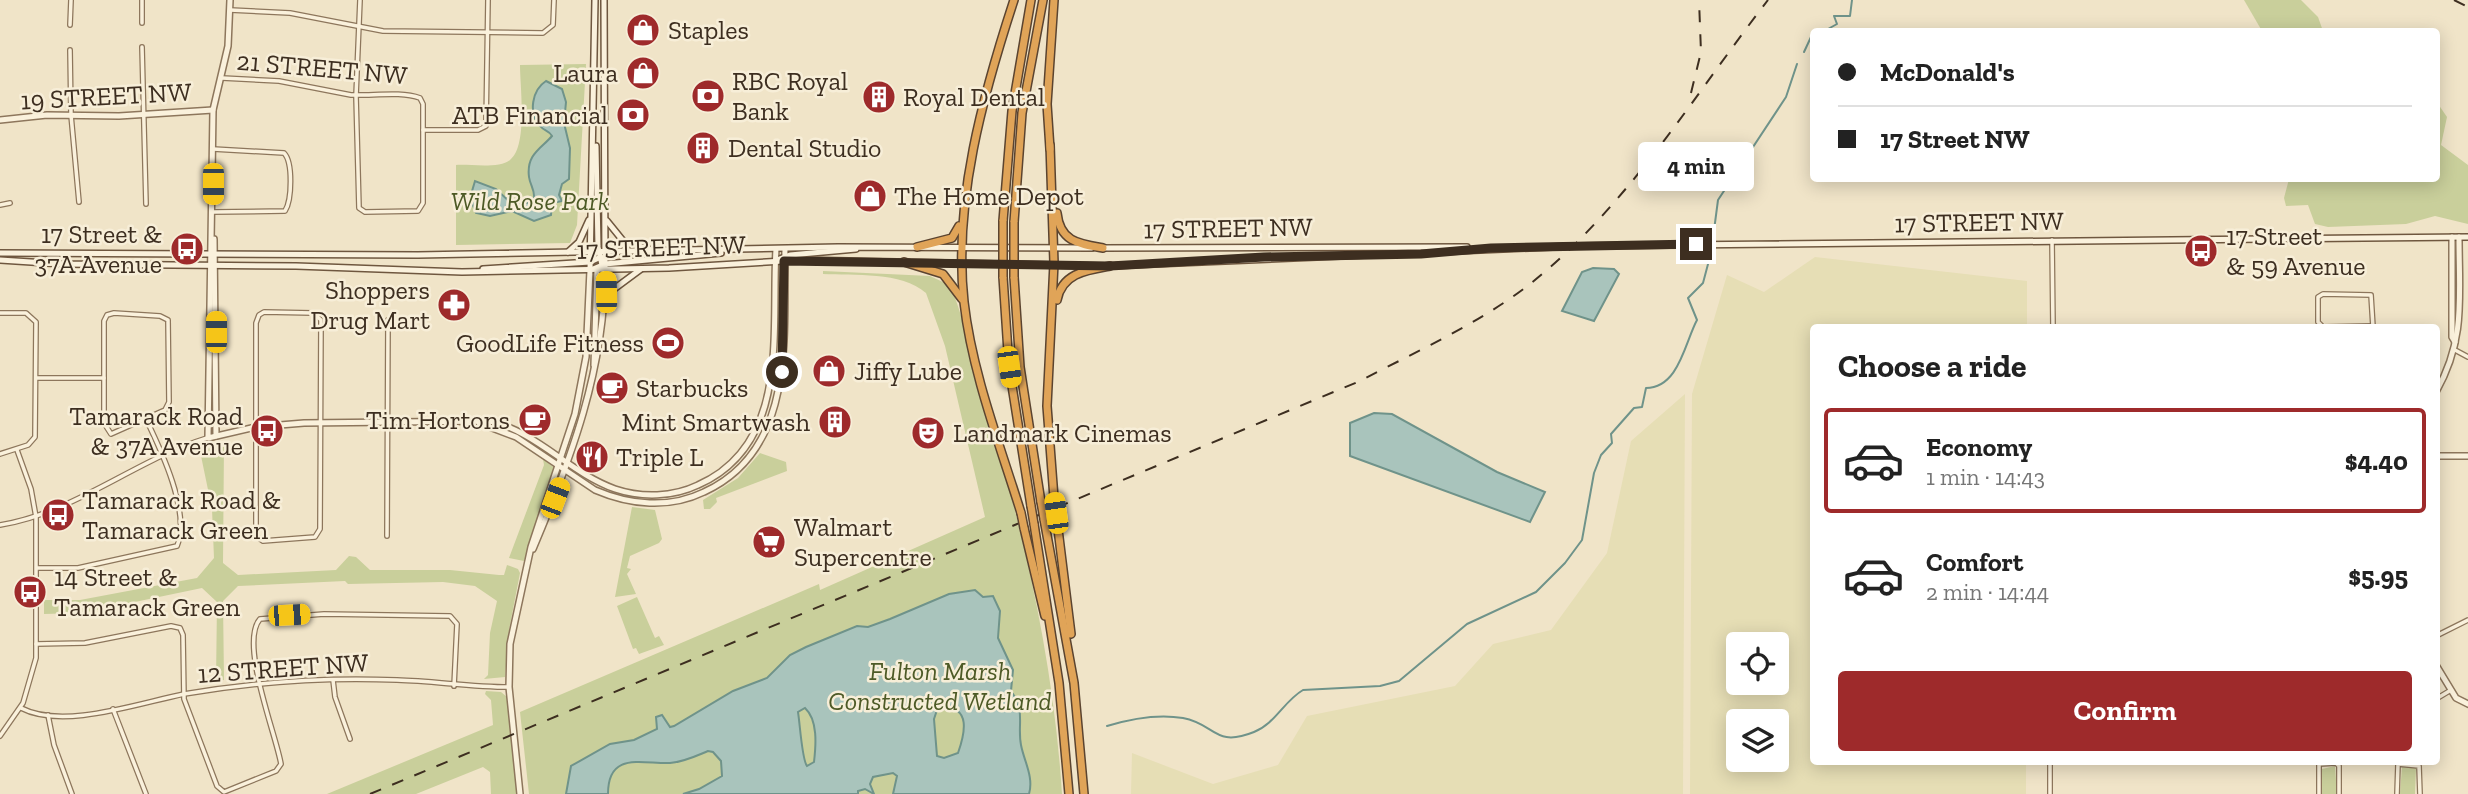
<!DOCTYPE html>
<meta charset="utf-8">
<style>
body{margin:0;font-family:"Zilla Slab",serif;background:#f6f6f6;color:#222;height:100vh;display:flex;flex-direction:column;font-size:26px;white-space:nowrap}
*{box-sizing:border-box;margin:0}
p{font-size:23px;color:#767676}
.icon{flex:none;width:38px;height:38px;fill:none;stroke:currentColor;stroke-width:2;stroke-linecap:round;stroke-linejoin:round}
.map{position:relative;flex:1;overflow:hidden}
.details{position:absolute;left:1810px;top:324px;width:630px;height:441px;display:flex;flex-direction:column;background:#fff;border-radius:7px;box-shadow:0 4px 18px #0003}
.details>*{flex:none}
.banner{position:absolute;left:1810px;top:28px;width:630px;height:154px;border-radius:7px;box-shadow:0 4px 18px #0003;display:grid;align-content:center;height:154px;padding:0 28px;background:#fff}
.buttons{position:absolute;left:1726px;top:632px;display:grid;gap:14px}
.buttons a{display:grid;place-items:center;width:63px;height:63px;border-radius:7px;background:#fff;box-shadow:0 4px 18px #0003;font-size:35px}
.end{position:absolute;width:32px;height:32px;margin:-16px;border:9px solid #3d2e20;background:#fff;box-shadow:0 0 0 4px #fff}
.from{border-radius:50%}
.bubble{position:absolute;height:49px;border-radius:7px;background:#fff;box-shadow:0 4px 18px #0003;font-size:23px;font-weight:800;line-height:49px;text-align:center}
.car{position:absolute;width:21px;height:42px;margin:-21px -10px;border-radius:9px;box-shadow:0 0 5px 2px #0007;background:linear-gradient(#f5c518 24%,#345 0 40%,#f5c518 0 76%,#345 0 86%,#f5c518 0)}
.banner b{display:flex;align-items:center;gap:24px;height:66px;font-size:26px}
.banner b+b{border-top:2px solid #e0e0e0}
.banner i{width:18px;height:18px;background:#222}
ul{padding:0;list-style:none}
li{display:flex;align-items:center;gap:21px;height:105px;margin:0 14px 10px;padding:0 14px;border:4px solid transparent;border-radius:7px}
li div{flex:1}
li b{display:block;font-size:26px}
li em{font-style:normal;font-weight:800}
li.selected{border-color:#9e2a2b}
li>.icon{width:63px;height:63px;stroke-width:1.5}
h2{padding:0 28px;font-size:32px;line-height:84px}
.button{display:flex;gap:14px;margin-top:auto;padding:14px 28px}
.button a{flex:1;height:80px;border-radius:7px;background:#9e2a2b;color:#fff;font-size:28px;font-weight:800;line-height:80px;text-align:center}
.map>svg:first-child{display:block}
.farmland{fill:#e6deb5;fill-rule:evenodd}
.green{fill:#c9cf9b}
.water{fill:#a9c4bc;stroke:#6f938a;stroke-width:2;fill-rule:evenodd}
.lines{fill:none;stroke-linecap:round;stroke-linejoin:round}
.stream{stroke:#6f938a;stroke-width:2}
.minor-casing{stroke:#8d765c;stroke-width:6}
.tertiary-casing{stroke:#8d765c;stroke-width:8}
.secondary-casing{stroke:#6f573f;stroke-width:8}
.motorway-casing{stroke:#5b4430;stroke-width:10}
.minor{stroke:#faf1dc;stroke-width:3.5}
.tertiary{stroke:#faf1dc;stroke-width:5}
.secondary{stroke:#faf1dc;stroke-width:5}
.motorway{stroke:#e0a458;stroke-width:7}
.rail{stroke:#3d2e20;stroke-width:2;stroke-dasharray:12 12;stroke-linecap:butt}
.motorway-bridge-casing{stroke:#5b4430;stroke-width:10;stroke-linecap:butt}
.motorway-bridge{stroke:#e0a458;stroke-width:7}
.route{stroke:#3d2e20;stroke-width:9}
.labels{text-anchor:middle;stroke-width:5;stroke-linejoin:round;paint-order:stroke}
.poi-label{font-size:26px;fill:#3d2e20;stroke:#f7eed8;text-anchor:start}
.street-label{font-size:26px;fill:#3d2e20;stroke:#f7eed8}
.park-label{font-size:26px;font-style:italic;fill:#4d5a26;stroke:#f7eed8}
</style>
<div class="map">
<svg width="2468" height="794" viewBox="0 0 2468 794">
<rect width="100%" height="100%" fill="#f0e4c8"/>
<!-- farmland -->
<g class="farmland">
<path d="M1815,257L2027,281V327H1813V761H2026V794H1690L1692,394L1727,275L1764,292ZM1738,644H1776V682H1738ZM1738,721H1776V760H1738Z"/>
<path d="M1685,394L1683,794H1131L1132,753L1213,784L1278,765L1307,716L1455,686L1493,644L1551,630L1607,553L1631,441Z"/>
</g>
<!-- green -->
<g class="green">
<path d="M2244,0H2301L2318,17L2323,31H2262Z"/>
<path d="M586,64L577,225L570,243L456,245V165C470,164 499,169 510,160C528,146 520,87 520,65Z"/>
<path d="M2436,101L2447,117L2441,145L2468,165V224L2435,216L2406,224L2328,227L2315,224L2308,205L2286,206L2284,198L2289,179L2436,178Z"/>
<path d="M823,271L930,276L945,283L947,281C962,306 969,352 979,382C1020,517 1053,652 1062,794H529L520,712L819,584L820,590L985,517L945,346L926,293C901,271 854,276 823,274Z"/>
<path d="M224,444L223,563L238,575L336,570L349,556L356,557L370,570H450L499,575H504L507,565L518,569L520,573L509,630L505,677L484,679L488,675L490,633L497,601L475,586L443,582L348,584L345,581L238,586L223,601L224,680L216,681L217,602L202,588L82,613L44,614V600H80L197,578L214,558L212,509L200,451Z"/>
<path d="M760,453L786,462L787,471L716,498L717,502L710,509H704L703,500L738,478Z"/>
<path d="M543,459L556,469L524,561L509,558L544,465Z"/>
<path d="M632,507L655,510L662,539L659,543L630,556L627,568L631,569L627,574L636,594L615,597Z"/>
<path d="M637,597L655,638L659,636L664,645L639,654L636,648L633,649L617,606Z"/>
<path d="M486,691L501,692L507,697L517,794H491L490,772L483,767L416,794H327L493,725L491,700L485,694Z"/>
<path d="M2335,766L2337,794H2322V769Z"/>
<path d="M2402,766L2416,768L2415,794H2400Z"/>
</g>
<!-- water -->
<g class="water">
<path d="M546,81L562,89L566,102L564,123L570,148L569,179L562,184L559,195L562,201L552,203L551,215L534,221L512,211L490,216L476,213L470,198L475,181L496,189L511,203H527L534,198C535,190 530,185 529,177C526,154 542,148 552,136C549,130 544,131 540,126C528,113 532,90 546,81Z"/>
<path d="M1593,268L1614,269L1619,274L1594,321L1562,311L1582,272Z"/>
<path d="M1374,413L1392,414L1497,472L1545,492L1530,522L1350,456V423Z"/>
<path d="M975,590L983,597L993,596L1000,611L998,638L1013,670L1011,691C1026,711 1017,725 1021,745C1024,761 1034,777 1029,794H893L897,776L893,773L873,777L870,784L874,794L865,789L858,791V794H683L699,789L722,776L721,761L713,752L708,751C696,756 684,762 670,763C642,764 608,751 608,794H566L571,766L610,744L634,740L657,729L656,717L662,715L670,727L674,726L733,691L767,678L790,655L806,647L857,626L868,627L890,619L949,594ZM943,707C971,707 965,733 958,753L944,758L937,756L934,719L937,710ZM805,708C818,720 816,745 814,762L807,766C802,760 800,724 798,712Z"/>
</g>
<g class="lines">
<!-- stream -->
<g class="stream">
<path d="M1828,29L1837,24L1834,16H1850L1852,0"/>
<path d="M1804,52L1811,37"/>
<path d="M1713,238L1718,200L1786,97L1797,64"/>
<path d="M1107,726C1130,719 1159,714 1183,718C1216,724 1214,748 1254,732C1275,724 1284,701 1303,690L1380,686L1399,681L1467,624L1536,592L1565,563L1582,540L1594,473L1601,455L1612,443L1611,434L1634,408L1642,407L1646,388C1679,388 1685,342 1697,320L1688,298L1703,283L1712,249"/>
</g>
<defs>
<g id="minor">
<path d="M230,10L290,13L383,31L543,33L553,25L554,0"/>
<path d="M142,23V0"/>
<path d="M70,25L71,0"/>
<path d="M142,47L146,204"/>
<path d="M70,50L71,115L79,202"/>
<path d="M222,78L279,81L351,95C372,96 401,91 420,98L423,104V203L418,211L365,212L359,208L356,96L360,0"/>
<path d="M423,130H478L486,126L488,0"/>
<path d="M213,149L284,153C293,162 292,200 285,211L213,212"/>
<path d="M0,205L10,203"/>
<path d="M2052,240L2053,327"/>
<path d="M264,312L313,313L321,320L320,529L315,537L263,541L256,536V323L259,315Z"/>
<path d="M0,313H26L36,322L35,437L28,445L0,454"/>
<path d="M114,313L160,316L168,320L169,402L165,410L111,434L104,423V321L107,315Z"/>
<path d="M2323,327L2318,322V297L2323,294L2371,295L2373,327"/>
<path d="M2324,327L2373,326"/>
<path d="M2455,350L2468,357"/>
<path d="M36,378H104"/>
<path d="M0,525C75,513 135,460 207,438"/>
<path d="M387,536L388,320"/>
<path d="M37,568H78L177,546C191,513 161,450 146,419"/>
<path d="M2436,636L2468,620"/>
<path d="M36,644L85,643L171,626L180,628L183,635L184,699L217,786L224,792L276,771L281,764C276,734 239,643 260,619L324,614L450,616L457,624L454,686"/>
<path d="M333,680L335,697L350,739"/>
<path d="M2436,699L2451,690"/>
<path d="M21,708C63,730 139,703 184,694C254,682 325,677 397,680C434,681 471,687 509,687"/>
<path d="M113,709L146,794"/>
<path d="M48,715L54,745L72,794"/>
<path d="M0,736L23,703L36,658V517L31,489L17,450"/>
<path d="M2319,761V794"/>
<path d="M2319,764L2336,763L2339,766V794"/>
<path d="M2050,794V761"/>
<path d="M2397,794L2398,764L2419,766L2420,794"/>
</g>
<g id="tertiary">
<path d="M230,0L228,46L213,110L208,438L256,427L304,423L490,421C537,432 570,473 615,489C642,498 673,497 698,485C791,444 771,331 776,249"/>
<path d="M0,120L47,115L119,116L213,110"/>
<path d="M2452,237V337L2455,342"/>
<path d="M214,239L216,436"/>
<path d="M594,365L597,270"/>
<path d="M2436,392C2466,339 2459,297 2459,237"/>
<path d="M479,423L516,437L595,490C630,505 669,509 704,492C798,449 783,334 785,249"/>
<path d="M2436,456H2468"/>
<path d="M533,549C571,459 605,369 605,269"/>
<path d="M2436,665L2456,698L2468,704"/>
<path d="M520,794L509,687L510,644L531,547L575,414L586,357L590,270"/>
</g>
<g id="secondary">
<path d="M604,0L605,269"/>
<path d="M596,146L598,247L602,265"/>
<path d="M607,221L624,242L649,249"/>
<path d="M1102,248L1467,247"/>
<path d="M568,252L579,242L589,220"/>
<path d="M0,253L418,255L838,247L1092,248"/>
<path d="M0,260L62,264L296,266L462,272L669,268L800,260L1098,266"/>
<path d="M777,260L790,255L856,249"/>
<path d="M1108,266L1575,246L2468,237"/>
<path d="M483,269L590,262L601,257"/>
<path d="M593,269L605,264L721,253"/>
<path d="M590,270L595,0"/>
<path d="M604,310L614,289L641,269"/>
</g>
<g id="motorway">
<path d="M1014,0C983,95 953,202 964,302C972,373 1000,445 1021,513"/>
<path d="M1050,145L1054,263L1047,406L1054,498"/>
<path d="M1050,149L1047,104L1054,0"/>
<path d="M1057,213C1060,242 1079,244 1103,248"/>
<path d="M1003,221L1012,111L1031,0"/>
<path d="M1014,222L1022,113L1043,0"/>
<path d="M917,247L952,238L959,226"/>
<path d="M904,262L943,274L962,299"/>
<path d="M1003,277L1009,367L1031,506"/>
<path d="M1014,277L1020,367L1041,502"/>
<path d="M1057,300C1062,273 1087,270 1110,266"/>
<path d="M1056,513L1071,634"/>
<path d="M1044,519L1074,683L1084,794"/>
<path d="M1034,524L1059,683L1069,794"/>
<path d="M1024,528L1045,616"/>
</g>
</defs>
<!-- minor casing -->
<use href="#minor" class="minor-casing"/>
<!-- tertiary casing -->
<use href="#tertiary" class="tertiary-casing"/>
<!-- secondary casing -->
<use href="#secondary" class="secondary-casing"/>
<!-- motorway casing -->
<use href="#motorway" class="motorway-casing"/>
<!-- minor -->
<use href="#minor" class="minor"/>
<!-- tertiary -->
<use href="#tertiary" class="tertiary"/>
<!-- secondary -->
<use href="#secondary" class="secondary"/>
<!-- motorway -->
<use href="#motorway" class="motorway"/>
<!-- rail -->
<g class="rail">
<path d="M2454,0L2468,7"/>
<path d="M1691,93L1701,52L1699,0"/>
<path d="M370,794L1360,381C1417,351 1480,323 1530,284C1628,206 1692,98 1768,0"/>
</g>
<defs>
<g id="motorway-bridge">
<path d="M1014,222V277"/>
<path d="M1003,277V221"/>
<path d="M1054,498L1056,513"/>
<path d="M1041,502L1044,519"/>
<path d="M1031,506L1034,524"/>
<path d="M1021,513L1024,528"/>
</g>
</defs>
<!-- motorway-bridge casing -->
<use href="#motorway-bridge" class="motorway-bridge-casing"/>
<!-- motorway-bridge -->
<use href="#motorway-bridge" class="motorway-bridge"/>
</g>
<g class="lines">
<!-- route -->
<path class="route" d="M782,372L784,261L1110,266L1264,257L1421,254L1491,248L1696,244"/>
</g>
<!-- icons -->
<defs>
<symbol id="shop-disc" viewBox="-11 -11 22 22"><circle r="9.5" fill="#9e2a2b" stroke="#f7eed8"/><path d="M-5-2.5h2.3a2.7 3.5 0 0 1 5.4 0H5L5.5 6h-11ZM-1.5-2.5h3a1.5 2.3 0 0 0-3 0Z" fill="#fff"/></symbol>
<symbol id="bank-disc" viewBox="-11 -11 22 22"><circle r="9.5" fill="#9e2a2b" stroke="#f7eed8"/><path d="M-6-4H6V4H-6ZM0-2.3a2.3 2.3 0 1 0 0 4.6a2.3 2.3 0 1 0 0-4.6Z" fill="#fff"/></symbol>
<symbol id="building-disc" viewBox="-11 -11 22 22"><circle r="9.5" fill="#9e2a2b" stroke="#f7eed8"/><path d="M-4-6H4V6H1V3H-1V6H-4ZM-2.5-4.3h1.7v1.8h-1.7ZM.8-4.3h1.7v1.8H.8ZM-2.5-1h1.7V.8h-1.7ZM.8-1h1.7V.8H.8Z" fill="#fff"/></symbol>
<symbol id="bus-disc" viewBox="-11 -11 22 22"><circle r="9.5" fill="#9e2a2b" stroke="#f7eed8"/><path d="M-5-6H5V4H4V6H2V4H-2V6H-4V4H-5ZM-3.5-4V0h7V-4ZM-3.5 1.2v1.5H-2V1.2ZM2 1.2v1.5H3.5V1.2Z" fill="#fff"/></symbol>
<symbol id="pharmacy-disc" viewBox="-11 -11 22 22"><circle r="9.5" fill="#9e2a2b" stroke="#f7eed8"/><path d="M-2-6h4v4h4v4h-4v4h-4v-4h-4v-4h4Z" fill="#fff"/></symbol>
<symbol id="stadium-disc" viewBox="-11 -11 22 22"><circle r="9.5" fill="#9e2a2b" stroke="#f7eed8"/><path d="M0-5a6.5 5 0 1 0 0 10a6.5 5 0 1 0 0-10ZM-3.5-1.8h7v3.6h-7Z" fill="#fff"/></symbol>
<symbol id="cafe-disc" viewBox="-11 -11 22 22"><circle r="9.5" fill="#9e2a2b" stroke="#f7eed8"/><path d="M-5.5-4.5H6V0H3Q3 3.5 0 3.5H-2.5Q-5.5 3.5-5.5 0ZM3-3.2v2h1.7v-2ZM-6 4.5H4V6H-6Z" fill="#fff"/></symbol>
<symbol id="theatre-disc" viewBox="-11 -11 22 22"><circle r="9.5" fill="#9e2a2b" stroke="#f7eed8"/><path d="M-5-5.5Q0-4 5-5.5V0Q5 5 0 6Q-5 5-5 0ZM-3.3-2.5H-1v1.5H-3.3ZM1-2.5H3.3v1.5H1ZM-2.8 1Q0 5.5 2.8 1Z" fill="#fff"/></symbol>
<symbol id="restaurant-disc" viewBox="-11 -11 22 22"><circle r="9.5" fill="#9e2a2b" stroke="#f7eed8"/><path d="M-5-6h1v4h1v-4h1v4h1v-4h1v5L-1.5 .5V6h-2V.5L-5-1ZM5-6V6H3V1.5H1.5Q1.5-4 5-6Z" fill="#fff"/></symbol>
<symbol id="supermarket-disc" viewBox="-11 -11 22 22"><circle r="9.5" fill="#9e2a2b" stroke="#f7eed8"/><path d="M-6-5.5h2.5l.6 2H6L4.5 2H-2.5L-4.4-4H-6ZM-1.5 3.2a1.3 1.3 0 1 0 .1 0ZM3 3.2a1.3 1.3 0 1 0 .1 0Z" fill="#fff"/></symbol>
</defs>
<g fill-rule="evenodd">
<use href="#shop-disc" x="624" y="11" width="38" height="38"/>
<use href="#shop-disc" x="624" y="54" width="38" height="38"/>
<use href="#bank-disc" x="689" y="77" width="38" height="38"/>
<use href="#building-disc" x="860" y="78" width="38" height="38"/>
<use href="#bank-disc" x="614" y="96" width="38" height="38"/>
<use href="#building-disc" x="684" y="129" width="38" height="38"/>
<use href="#shop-disc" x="851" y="177" width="38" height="38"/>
<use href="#bus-disc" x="168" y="230" width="38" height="38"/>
<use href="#bus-disc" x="2182" y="232" width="38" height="38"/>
<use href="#pharmacy-disc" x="435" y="286" width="38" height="38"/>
<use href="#stadium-disc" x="649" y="324" width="38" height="38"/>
<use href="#shop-disc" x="810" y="352" width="38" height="38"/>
<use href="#cafe-disc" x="593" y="369" width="38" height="38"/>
<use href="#cafe-disc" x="516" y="401" width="38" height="38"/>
<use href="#building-disc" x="816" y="403" width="38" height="38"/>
<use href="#bus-disc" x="248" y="412" width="38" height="38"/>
<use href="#theatre-disc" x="909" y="414" width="38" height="38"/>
<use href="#restaurant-disc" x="573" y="438" width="38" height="38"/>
<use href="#bus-disc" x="39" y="496" width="38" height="38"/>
<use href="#supermarket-disc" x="750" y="523" width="38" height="38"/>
<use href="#bus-disc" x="11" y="573" width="38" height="38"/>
</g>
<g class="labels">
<!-- poi labels -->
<g class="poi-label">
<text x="668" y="39">Staples</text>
<text x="618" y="82" text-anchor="end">Laura</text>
<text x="732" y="90">RBC Royal<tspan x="732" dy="30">Bank</tspan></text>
<text x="903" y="106">Royal Dental</text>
<text x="608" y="124" text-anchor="end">ATB Financial</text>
<text x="728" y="157">Dental Studio</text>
<text x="894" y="205">The Home Depot</text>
<text x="162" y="243" text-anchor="end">17 Street &amp;<tspan x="162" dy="30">37A Avenue</tspan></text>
<text x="2226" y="245">17 Street<tspan x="2226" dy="30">&amp; 59 Avenue</tspan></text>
<text x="430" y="299" text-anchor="end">Shoppers<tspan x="430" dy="30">Drug Mart</tspan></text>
<text x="644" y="352" text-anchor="end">GoodLife Fitness</text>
<text x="854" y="380">Jiffy Lube</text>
<text x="636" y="397">Starbucks</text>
<text x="243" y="425" text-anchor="end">Tamarack Road<tspan x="243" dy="30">&amp; 37A Avenue</tspan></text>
<text x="510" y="429" text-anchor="end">Tim Hortons</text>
<text x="810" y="431" text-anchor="end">Mint Smartwash</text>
<text x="953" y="442">Landmark Cinemas</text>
<text x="616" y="466">Triple L</text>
<text x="82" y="509">Tamarack Road &amp;<tspan x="82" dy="30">Tamarack Green</tspan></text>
<text x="794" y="536">Walmart<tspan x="794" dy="30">Supercentre</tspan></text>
<text x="54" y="586">14 Street &amp;<tspan x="54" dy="30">Tamarack Green</tspan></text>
</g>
<!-- street labels -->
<g class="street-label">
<text transform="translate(322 68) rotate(5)" y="9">21 STREET NW</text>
<text transform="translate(106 96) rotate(-3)" y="9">19 STREET NW</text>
<text transform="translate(1979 222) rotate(-1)" y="9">17 STREET NW</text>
<text transform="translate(1228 228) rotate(-1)" y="9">17 STREET NW</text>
<text transform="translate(661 247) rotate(-2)" y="9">17 STREET NW</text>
<text transform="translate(283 668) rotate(-4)" y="9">12 STREET NW</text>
</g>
<!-- park labels -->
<g class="park-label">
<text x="530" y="210">Wild Rose Park</text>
<text x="940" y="680">Fulton Marsh<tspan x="940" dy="30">Constructed Wetland</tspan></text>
</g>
</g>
</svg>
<div class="buttons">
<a><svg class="icon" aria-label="locate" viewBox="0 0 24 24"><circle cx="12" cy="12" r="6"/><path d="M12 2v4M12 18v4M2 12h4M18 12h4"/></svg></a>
<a><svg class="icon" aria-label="layers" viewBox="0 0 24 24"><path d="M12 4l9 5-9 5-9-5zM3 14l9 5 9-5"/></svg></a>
</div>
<i class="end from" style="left:782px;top:372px"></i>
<i class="end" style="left:1696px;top:244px"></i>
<div class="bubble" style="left:1638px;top:142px;width:116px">4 min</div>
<i class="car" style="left:213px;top:184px;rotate:180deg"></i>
<i class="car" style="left:606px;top:292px;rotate:359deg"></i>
<i class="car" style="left:216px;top:332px;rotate:0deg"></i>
<i class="car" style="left:1009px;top:367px;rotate:172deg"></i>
<i class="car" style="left:555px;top:498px;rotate:21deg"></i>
<i class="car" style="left:1056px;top:513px;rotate:352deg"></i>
<i class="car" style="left:289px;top:615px;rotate:87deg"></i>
<div class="banner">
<b><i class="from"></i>McDonald's</b>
<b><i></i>17 Street NW</b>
</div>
<section class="details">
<h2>Choose a ride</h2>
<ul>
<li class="selected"><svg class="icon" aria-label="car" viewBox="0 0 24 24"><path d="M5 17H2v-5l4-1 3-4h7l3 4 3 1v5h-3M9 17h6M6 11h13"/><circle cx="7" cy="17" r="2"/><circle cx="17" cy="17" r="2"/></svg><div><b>Economy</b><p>1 min · 14:43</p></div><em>$4.40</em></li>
<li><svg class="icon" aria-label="car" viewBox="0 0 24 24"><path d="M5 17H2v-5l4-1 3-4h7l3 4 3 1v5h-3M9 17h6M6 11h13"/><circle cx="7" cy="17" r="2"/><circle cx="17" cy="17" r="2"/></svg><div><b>Comfort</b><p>2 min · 14:44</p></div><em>$5.95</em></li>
</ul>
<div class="button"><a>Confirm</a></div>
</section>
</div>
